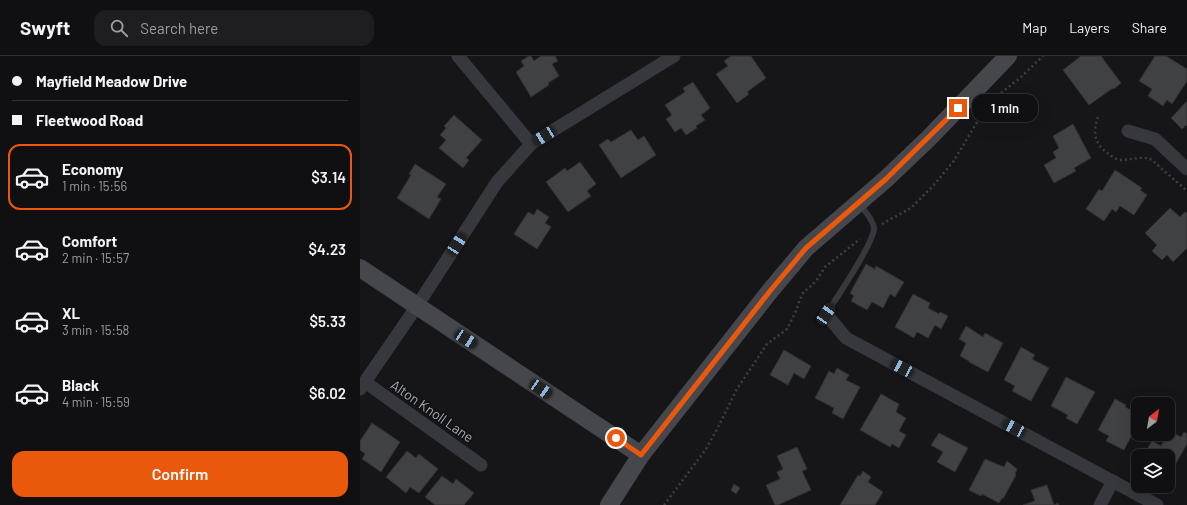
<!DOCTYPE html>
<meta charset="utf-8">
<style>
body{margin:0;font-family:Barlow,sans-serif;background:#1e1e20;color:#f1f3f6;height:100vh;display:flex;flex-direction:column;font-size:15px;white-space:nowrap}
*{box-sizing:border-box;margin:0}
p{font-size:13px;color:#9c9d9f}
.icon{flex:none;width:22px;height:22px;fill:none;stroke:currentColor;stroke-width:2;stroke-linecap:round;stroke-linejoin:round}
.map{position:relative;flex:1;overflow:hidden}
.details{display:flex;flex-direction:column;background:#101012;width:360px}
.details>*{flex:none}
.top-card{display:grid;align-content:center;height:88px;padding:0 12px;background:#101012}
.needle{width:26px;rotate:31deg}
.fabs{position:absolute;left:771px;top:341px;display:grid;gap:8px}
.fabs a{display:grid;place-items:center;width:44px;height:44px;border-radius:8px;background:#101012;box-shadow:0 4px 16px #0002,0 0 0 1px #303032;font-size:20px}
.end{position:absolute;width:18px;height:18px;margin:-9px;border:5px solid #ea580c;background:#fff;box-shadow:0 0 0 2px #fff}
.from{border-radius:50%}
.bubble{position:absolute;height:28px;border-radius:12px;background:#101012;box-shadow:0 4px 16px #0002,0 0 0 1px #303032;font-size:13px;font-weight:600;line-height:28px;text-align:center}
.car{position:absolute;width:12px;height:24px;margin:-12px -6px;border-radius:5px;box-shadow:0 0 3px 1px #0007;background:linear-gradient(#222 24%,#8ab4d8 0 40%,#222 0 76%,#8ab4d8 0 86%,#222 0)}
.top-card b{display:flex;align-items:center;gap:14px;height:38px;font-size:15px}
.top-card b+b{border-top:1px solid #303032}
.top-card i{width:10px;height:10px;background:#f1f3f6}
ul{padding:0;list-style:none}
li{display:flex;align-items:center;gap:12px;height:66px;margin:0 8px 6px;padding:0 4px;border:2px solid transparent;border-radius:12px}
li div{flex:1}
li b{display:block;font-size:15px}
li em{font-style:normal;font-weight:600}
li.current{border-color:#ea580c}
li>.icon{width:36px;height:36px;stroke-width:1.5}
.button{display:flex;gap:8px;margin-top:auto;padding:8px 12px}
.button a{flex:1;height:46px;border-radius:12px;background:#ea580c;color:#fff;font-size:16px;font-weight:600;line-height:46px;text-align:center}
header{display:flex;align-items:center;gap:24px;box-sizing:border-box;height:56px;padding:0 20px;background:#101012;border-bottom:1px solid #303032}
header strong{font-size:19px}
nav{display:flex;gap:22px;margin-inline-start:auto;font-size:14px}
.search{width:280px;height:36px;background:#1e1e20;display:flex;align-items:center;gap:10px;box-sizing:border-box;padding:0 14px;border-radius:12px;color:#9c9d9f;font-size:15px}
main{display:flex;flex:1;min-height:0}
.map>svg:first-child{display:block}
.building{fill:#404145;stroke:#303034}
.lines{fill:none;stroke-linecap:round;stroke-linejoin:round}
.path{stroke:#3d3f44;stroke-width:2.5;stroke-dasharray:2 3;stroke-linecap:butt}
.lane{stroke:#37383d;stroke-width:6}
.street{stroke:#37383d;stroke-width:13}
.secondary{stroke:#45474d;stroke-width:18}
.route{stroke:#ea580c;stroke-width:5}
.labels{text-anchor:middle;stroke-width:3;stroke-linejoin:round;paint-order:stroke}
.street-label{font-size:14px;fill:#a8adb8;stroke:#111113}
</style>
<header>
<strong>Swyft</strong>
<div class="search"><svg class="icon" aria-label="search" viewBox="0 0 24 24"><circle cx="10" cy="10" r="6"/><path d="M15 15l6 6"/></svg>Search here</div>
<nav><a>Map</a><a>Layers</a><a>Share</a></nav>
</header>
<main>
<section class="details">
<div class="top-card">
<b><i class="from"></i>Mayfield Meadow Drive</b>
<b><i></i>Fleetwood Road</b>
</div>
<ul>
<li class="current"><svg class="icon" aria-label="car" viewBox="0 0 24 24"><path d="M5 17H2v-5l4-1 3-4h7l3 4 3 1v5h-3M9 17h6M6 11h13"/><circle cx="7" cy="17" r="2"/><circle cx="17" cy="17" r="2"/></svg><div><b>Economy</b><p>1 min · 15:56</p></div><em>$3.14</em></li>
<li><svg class="icon" aria-label="car" viewBox="0 0 24 24"><path d="M5 17H2v-5l4-1 3-4h7l3 4 3 1v5h-3M9 17h6M6 11h13"/><circle cx="7" cy="17" r="2"/><circle cx="17" cy="17" r="2"/></svg><div><b>Comfort</b><p>2 min · 15:57</p></div><em>$4.23</em></li>
<li><svg class="icon" aria-label="car" viewBox="0 0 24 24"><path d="M5 17H2v-5l4-1 3-4h7l3 4 3 1v5h-3M9 17h6M6 11h13"/><circle cx="7" cy="17" r="2"/><circle cx="17" cy="17" r="2"/></svg><div><b>XL</b><p>3 min · 15:58</p></div><em>$5.33</em></li>
<li><svg class="icon" aria-label="car" viewBox="0 0 24 24"><path d="M5 17H2v-5l4-1 3-4h7l3 4 3 1v5h-3M9 17h6M6 11h13"/><circle cx="7" cy="17" r="2"/><circle cx="17" cy="17" r="2"/></svg><div><b>Black</b><p>4 min · 15:59</p></div><em>$6.02</em></li>
</ul>
<div class="button"><a>Confirm</a></div>
</section>
<div class="map">
<svg width="827" height="449" viewBox="0 0 827 449">
<rect width="100%" height="100%" fill="#161618"/>
<!-- building -->
<g class="building">
<path d="M169,0H171L174,5L181,0H195L198,5L192,8L199,20L188,27L189,29L171,41L156,16L164,10L161,5Z"/>
<path d="M371,0H391L406,22L387,36L389,38L377,47L356,18L368,10L364,5Z"/>
<path d="M721,0H741L761,27L754,33L753,32L729,49L703,14Z"/>
<path d="M795,0H806L827,13V25L812,48L807,44L803,50L788,40L792,33L779,25Z"/>
<path d="M333,26L350,52L341,59L345,64L336,70L337,72L326,79L321,72L315,76L306,63L312,59L305,49L325,36L323,32Z"/>
<path d="M827,45V70L826,69L822,73L811,62Z"/>
<path d="M94,59L122,84L106,102L109,104L103,112L79,92L86,84L80,79L86,72L84,70Z"/>
<path d="M713,68L731,102L714,112L716,115L694,127L684,109L696,102L693,96L699,92L693,80Z"/>
<path d="M271,74L278,84L284,80L296,99L261,122L239,89L248,83L251,86Z"/>
<path d="M220,106L236,128L227,135L231,140L208,156L186,126L205,112L207,115Z"/>
<path d="M55,108L86,128L77,141L81,143L69,163L37,142L51,119L49,118Z"/>
<path d="M755,114L782,132L780,134L787,139L774,159L760,150L756,156L752,153L744,165L726,153L739,133L742,135Z"/>
<path d="M810,152L820,161L825,156L827,157V192L813,206L807,199L802,204L792,195L797,189L785,177Z"/>
<path d="M177,153L189,161L185,167L191,171L177,193L154,178L168,156L174,159Z"/>
<path d="M506,208L515,213L516,210L544,226L535,241L530,238L523,252L512,246L507,254L491,245L494,240L490,237Z"/>
<path d="M553,238L570,247L568,252L579,258L580,256L588,260L581,273L575,269L568,282L557,276L554,282L535,271Z"/>
<path d="M606,270L623,281L625,277L643,287L628,316L609,306V305L600,300L606,287L599,283Z"/>
<path d="M661,291L675,299L672,303L689,312L671,345L652,335L655,330L644,324Z"/>
<path d="M424,294L451,310L444,323L434,317L428,329L410,319Z"/>
<path d="M477,312L489,319L486,324L500,331L483,363L472,357L474,352L455,342L469,315L474,318Z"/>
<path d="M706,321L735,336L717,368L706,362L708,359L691,350Z"/>
<path d="M521,338L539,348L536,356L546,362L539,375L546,379L539,392L532,388L530,391L500,374Z"/>
<path d="M755,343L766,349L765,351L777,357L775,360L778,362V367L764,394L746,385L749,380L738,374Z"/>
<path d="M12,367L40,386L21,416L2,403L5,398L0,394V385Z"/>
<path d="M810,375L821,381L824,376L827,378V388L812,414L808,412V400H787L784,398L792,385L801,390Z"/>
<path d="M579,377L608,392L595,416L577,406L583,396L571,389Z"/>
<path d="M437,391L447,413L442,415L451,434L418,449H415L406,429L420,423L417,416L423,413L417,400Z"/>
<path d="M47,395L56,402L59,398L78,413L59,437L50,431L46,437L26,421Z"/>
<path d="M625,403L644,411L647,405L657,413L655,418L656,419L643,443L642,442L639,447L622,438L621,440L609,434Z"/>
<path d="M503,415L511,421L508,426L523,436L515,449H480L498,419L500,420Z"/>
<path d="M82,420L93,428L96,423L114,437L104,449H75L65,441Z"/>
<path d="M374,428L380,432L376,438L371,434Z"/>
<path d="M687,429L694,449L698,447L699,449H663L675,445L671,434Z"/>
</g>
<g class="lines">
<!-- path -->
<g class="path">
<path d="M738,61C732,78 735,89 750,99C753,101 757,104 761,104C772,104 782,99 792,104L827,135"/>
<path d="M522,168L551,152L573,130L593,106L622,58L641,37L661,21L683,0"/>
<path d="M304,449L346,393L356,375L377,333L407,288L427,273L435,257L442,238L456,225L465,211L500,183"/>
</g>
<!-- lane -->
<path class="lane" d="M466,258C476,243 514,187 514,172C513,163 504,154 499,148"/>
<!-- street -->
<g class="street">
<path d="M98,0L171,88"/>
<path d="M768,75L795,83L827,113"/>
<path d="M466,258L486,282L797,449"/>
<path d="M5,326L121,409"/>
<path d="M0,333L57,250L137,126L171,88L314,0"/>
<path d="M740,449L753,425"/>
</g>
<!-- secondary -->
<g class="secondary">
<path d="M0,212L281,399"/>
<path d="M249,449L281,399L410,235L446,192L526,123L569,82L648,0"/>
</g>
</g>
<g class="lines">
<!-- route -->
<path class="route" d="M256,382L281,399L410,235L446,192L526,123L598,52"/>
</g>
<g class="labels">
<!-- street labels -->
<g class="street-label">
<text transform="translate(72 355) rotate(35)" y="5">Alton Knoll Lane</text>
</g>
</g>
</svg>
<div class="fabs">
<a><svg class="needle" viewBox="-14 -14 28 28"><path d="M0-13l5 13h-10z" fill="#e53935"/><path d="M0 13l5-13h-10z" fill="#9c9d9f"/></svg></a>
<a><svg class="icon" aria-label="layers" viewBox="0 0 24 24"><path d="M12 4l9 5-9 5-9-5zM3 14l9 5 9-5"/></svg></a>
</div>
<i class="end from" style="left:256px;top:382px"></i>
<i class="end" style="left:598px;top:52px"></i>
<div class="bubble" style="left:612px;top:38px;width:66px">1 min</div>
<i class="car" style="left:184px;top:80px;rotate:238deg"></i>
<i class="car" style="left:97px;top:188px;rotate:33deg"></i>
<i class="car" style="left:466px;top:258px;rotate:34deg"></i>
<i class="car" style="left:106px;top:283px;rotate:123deg"></i>
<i class="car" style="left:542px;top:312px;rotate:298deg"></i>
<i class="car" style="left:181px;top:333px;rotate:124deg"></i>
<i class="car" style="left:654px;top:372px;rotate:298deg"></i>
</div>
</main>
